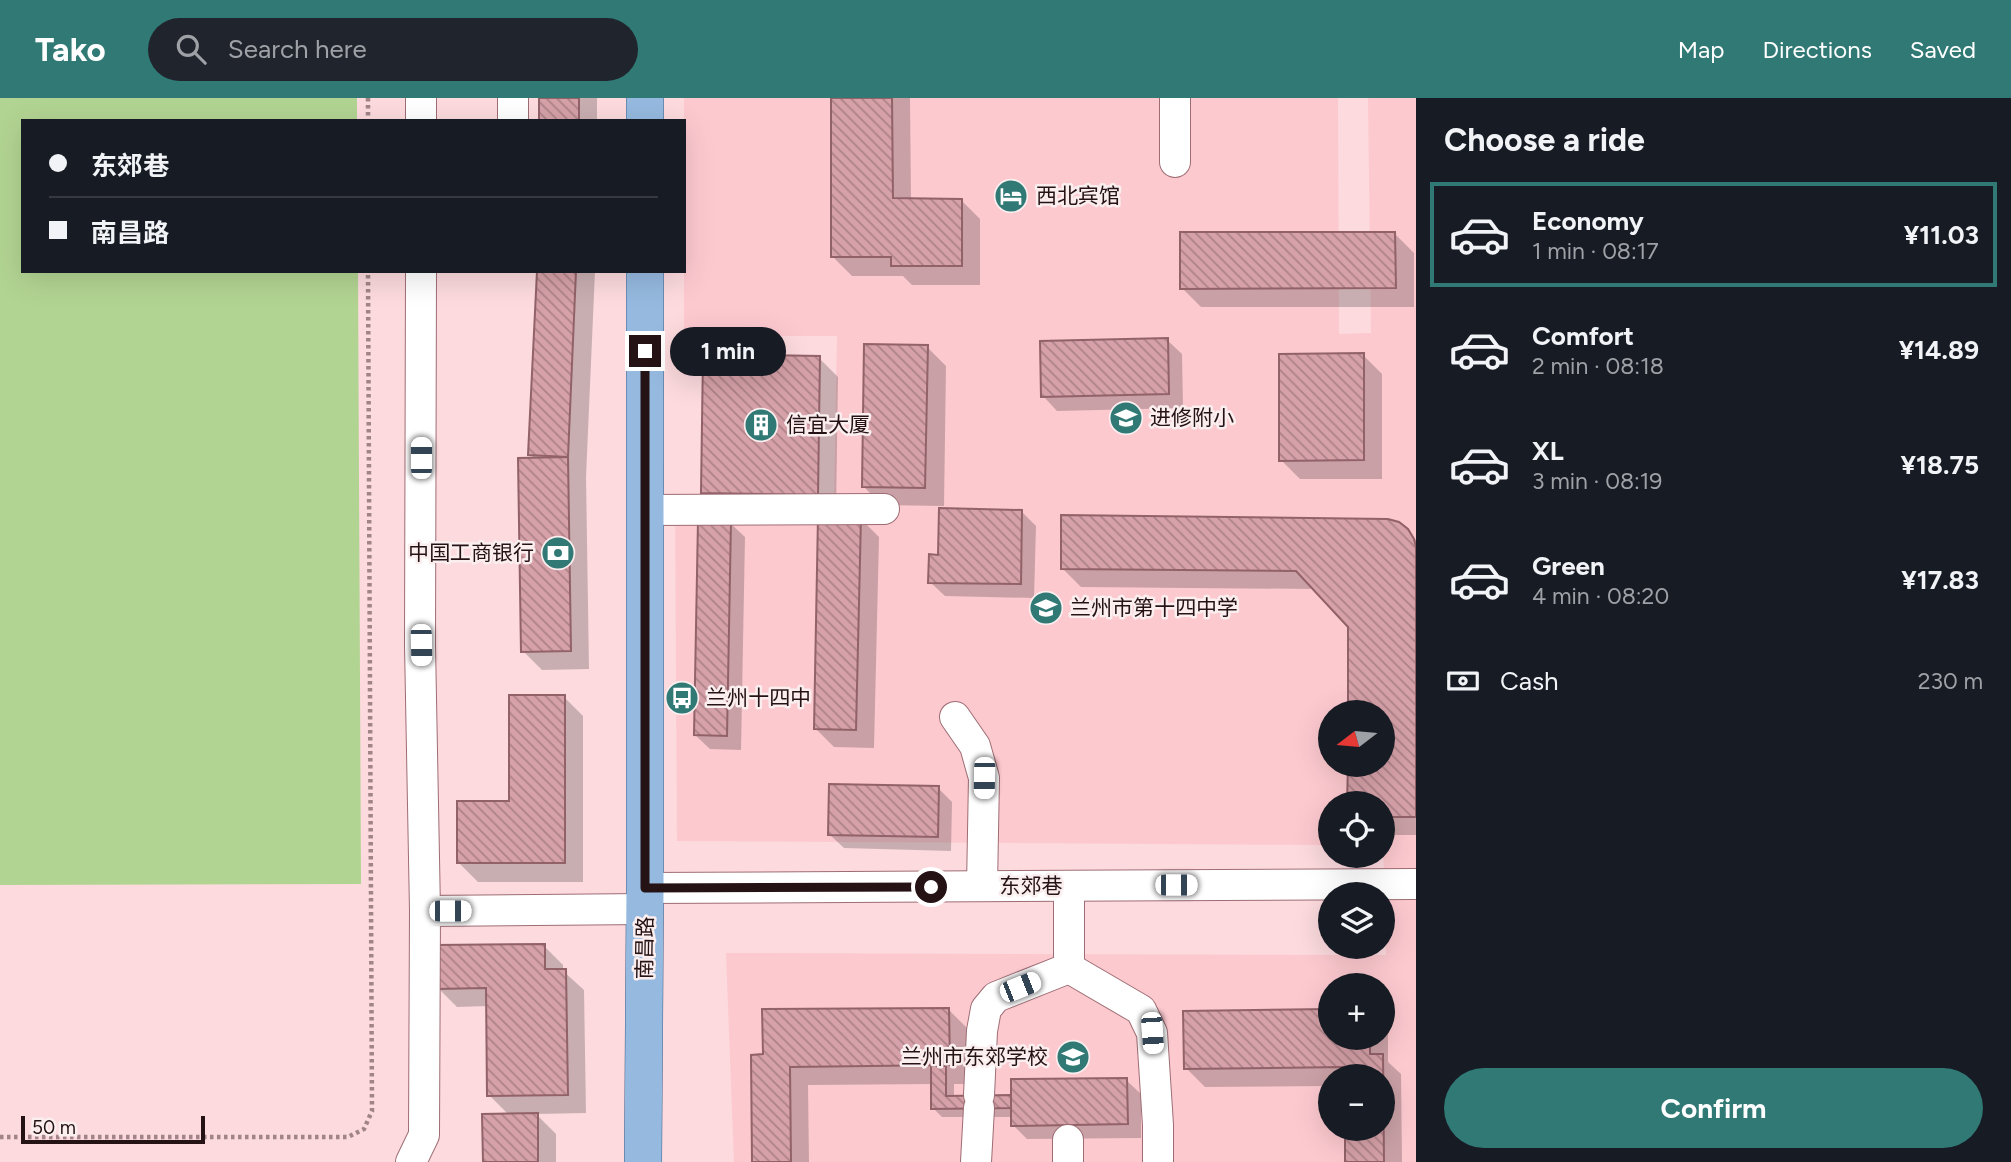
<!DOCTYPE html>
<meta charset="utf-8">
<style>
body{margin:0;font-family:Figtree,"Noto Sans SC",sans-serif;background:#20242c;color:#f1f3f6;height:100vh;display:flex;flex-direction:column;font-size:26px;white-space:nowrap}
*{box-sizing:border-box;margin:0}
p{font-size:23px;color:#9ea1a6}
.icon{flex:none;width:38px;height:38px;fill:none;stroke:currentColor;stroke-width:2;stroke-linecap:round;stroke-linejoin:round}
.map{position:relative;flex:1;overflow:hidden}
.panel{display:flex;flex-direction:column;background:#171b24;width:595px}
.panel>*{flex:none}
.guide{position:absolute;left:21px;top:21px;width:665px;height:154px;border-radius:0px;box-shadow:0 7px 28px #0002;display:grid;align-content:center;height:154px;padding:0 28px;background:#171b24}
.needle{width:46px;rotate:254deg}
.controls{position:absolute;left:1318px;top:602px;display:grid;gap:14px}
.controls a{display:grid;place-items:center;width:77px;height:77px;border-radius:50%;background:#171b24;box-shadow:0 7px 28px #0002;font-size:35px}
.scale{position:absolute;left:21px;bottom:18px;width:184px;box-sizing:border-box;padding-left:7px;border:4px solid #251215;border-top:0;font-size:19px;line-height:24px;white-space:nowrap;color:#251215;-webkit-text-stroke:5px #faeeef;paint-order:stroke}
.end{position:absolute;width:32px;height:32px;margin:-16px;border:9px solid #251215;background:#fff;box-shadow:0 0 0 4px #fff}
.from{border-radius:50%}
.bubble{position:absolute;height:49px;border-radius:24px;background:#171b24;box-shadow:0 7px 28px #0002;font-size:23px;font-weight:700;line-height:49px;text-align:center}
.car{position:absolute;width:21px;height:42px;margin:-21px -10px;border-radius:9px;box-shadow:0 0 5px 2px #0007;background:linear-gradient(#fff 24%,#345 0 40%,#fff 0 76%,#345 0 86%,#fff 0)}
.guide b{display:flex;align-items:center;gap:24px;height:66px;font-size:26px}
.guide b+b{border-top:2px solid #363941}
.guide i{width:18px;height:18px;background:#f1f3f6}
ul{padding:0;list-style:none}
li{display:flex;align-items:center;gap:21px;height:105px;margin:0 14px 10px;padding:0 14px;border:4px solid transparent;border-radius:0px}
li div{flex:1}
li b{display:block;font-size:26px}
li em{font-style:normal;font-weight:700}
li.current{border-color:#307975}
li>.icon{width:63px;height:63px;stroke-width:1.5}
h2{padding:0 28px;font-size:32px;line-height:84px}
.pay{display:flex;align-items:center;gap:18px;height:77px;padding:0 28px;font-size:26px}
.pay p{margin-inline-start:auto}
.button{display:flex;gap:14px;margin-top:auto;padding:14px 28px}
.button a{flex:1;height:80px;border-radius:42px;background:#307975;color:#fff;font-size:28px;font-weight:700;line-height:80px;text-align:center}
header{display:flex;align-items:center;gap:42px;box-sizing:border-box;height:98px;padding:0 35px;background:#307975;color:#fff}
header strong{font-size:33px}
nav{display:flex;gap:38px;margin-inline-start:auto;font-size:24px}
.search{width:490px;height:63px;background:#20242c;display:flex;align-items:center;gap:18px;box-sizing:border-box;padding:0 24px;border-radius:38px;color:#9ea1a6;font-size:26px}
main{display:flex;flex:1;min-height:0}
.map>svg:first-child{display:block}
.built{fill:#fcc9cf;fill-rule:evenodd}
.green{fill:#b2d492}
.shadow{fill:#0003}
.building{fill:url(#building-back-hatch);stroke:#926269;stroke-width:2}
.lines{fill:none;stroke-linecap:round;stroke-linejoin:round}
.minor-casing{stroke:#9e6d74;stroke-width:32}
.major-casing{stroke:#40618b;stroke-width:38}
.path{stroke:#a08488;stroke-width:4.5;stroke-dasharray:3.5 3.5;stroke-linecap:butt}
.minor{stroke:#fff;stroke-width:30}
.major{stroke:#95b9df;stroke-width:37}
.route{stroke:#251215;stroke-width:9}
.labels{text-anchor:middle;stroke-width:5;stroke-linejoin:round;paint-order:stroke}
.poi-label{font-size:21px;fill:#251215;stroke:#faeeef;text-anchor:start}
.street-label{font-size:21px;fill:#251215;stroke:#faeeef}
</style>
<header>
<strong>Tako</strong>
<div class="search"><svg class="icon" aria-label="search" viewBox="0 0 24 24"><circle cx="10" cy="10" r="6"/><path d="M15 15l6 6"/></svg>Search here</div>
<nav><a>Map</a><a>Directions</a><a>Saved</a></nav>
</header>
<main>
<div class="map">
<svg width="1416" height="1064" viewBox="0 0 1416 1064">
<defs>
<pattern id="building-back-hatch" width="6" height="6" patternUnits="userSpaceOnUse" patternTransform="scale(1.75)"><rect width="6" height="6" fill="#d6a1a8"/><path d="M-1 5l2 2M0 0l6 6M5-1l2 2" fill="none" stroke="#ad8288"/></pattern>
</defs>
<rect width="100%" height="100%" fill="#fcdade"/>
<!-- built -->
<path class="built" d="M684,0H1338L1339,236L1371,235L1368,0H1416V1064H734L726,855L1386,857L1382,705H1330V747L677,743L675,402H834L837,238H684ZM1330,614H1382V667H1330ZM1330,887H1382V940H1330ZM1330,978H1382V1031H1330Z"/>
<!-- green -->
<path class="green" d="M0,0H357V23H23V173H358L361,786L0,787Z"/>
<!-- shadow -->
<g class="shadow">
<path d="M540,0H597V23H541Z"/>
<path d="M832,0H910L911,102H961L980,121V187H912L903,178H852L833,159Z"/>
<path d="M1395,136L1414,155V209H1201L1182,190Z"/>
<path d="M538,173H595L586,379L589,571L542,572L523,553L535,361L530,356Z"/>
<path d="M1167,242L1182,256L1183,310L1057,313L1043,298Z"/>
<path d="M927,249L946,268L944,408L882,407L863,388Z"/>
<path d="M1363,257L1382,276V381H1300L1281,362Z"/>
<path d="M819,260L838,279L836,416L722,413L703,394Z"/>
<path d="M1021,413L1036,428L1034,500L945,498L930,484L940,459Z"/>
<path d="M860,420L879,439L874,650L834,649L815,630Z"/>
<path d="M730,425L745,439L741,652L710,651L695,637Z"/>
<path d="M1407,433L1416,442V737H1382V705H1349V667H1382V614H1350V528L1315,491L1081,489L1062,470Z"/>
<path d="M564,599L583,618V784H478L459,765L511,705Z"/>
<path d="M938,690L952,704L951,753L844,750L829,736Z"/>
<path d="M544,848L563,867V873L584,892L586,1015L536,1016L556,1036V1064H484L509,1017L489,997L488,908L457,909L438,890Z"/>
<path d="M948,911L967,930L968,986H954V999H1013L1126,982L1141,996V1040L1027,1041L1013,1027V1019H942L933,1010V986L808,987L809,1064H754L765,958Z"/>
<path d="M1330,913V940H1382V926L1388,931V964L1401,976L1402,1064H1347V1031H1382V978H1330V988L1205,989L1186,970Z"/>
</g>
<!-- building -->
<g class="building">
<rect x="539" y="0" width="40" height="23"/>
<path d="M831,0H892L893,100L962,101V168H891V159H831Z"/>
<path d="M1180,134H1395L1396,190L1180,191Z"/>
<path d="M537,173H576L568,359L528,357Z"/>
<path d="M1168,240L1169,296L1041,299L1040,243Z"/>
<path d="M864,246L928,247L925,390L862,389Z"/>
<path d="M1364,255V362L1279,363V256Z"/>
<path d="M703,256L820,258L818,397L701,395Z"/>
<path d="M568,359L571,553L521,554L518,360Z"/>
<path d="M939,410L1022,412L1021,486L928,485L929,456L938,457Z"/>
<path d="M1061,417L1388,421L1399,424L1408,431L1414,441L1416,449V719H1382V705H1347L1348,667H1382V614H1348V529L1296,473L1061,471Z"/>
<path d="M818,418L861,419L856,632L814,631Z"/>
<path d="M698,422L731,423L727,638L694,637Z"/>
<path d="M509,597H565V765H457V703H509Z"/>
<path d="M829,686L939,688L938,739L828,737Z"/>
<path d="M545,846V871H566L568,997L487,998L486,890L437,891L436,847Z"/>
<path d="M949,910L950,967L790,969L791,1064H752L751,957L763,956L762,911Z"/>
<path d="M1330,911V940H1370V956H1383L1384,1064H1345V1031H1382V978H1344V969L1184,971L1183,913Z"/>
<path d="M931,968H946V998L1011,997V1010L931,1011Z"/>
<path d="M1127,980L1128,1026L1011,1028V981Z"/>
<path d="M538,1015V1064H483L482,1016Z"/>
</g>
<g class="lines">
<defs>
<g id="minor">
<path d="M513,0V23"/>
<path d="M421,23V0"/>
<path d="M1175,64V0"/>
<path d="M421,173L420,547L425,813"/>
<path d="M645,412L884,411"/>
<path d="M955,619L975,648L984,680L982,788"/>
<path d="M1069,788V870"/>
<path d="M645,790L1416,786"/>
<path d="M1069,870L1141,912L1152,935L1158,1027V1064"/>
<path d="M979,997L982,933L986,911L996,899L1069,870"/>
<path d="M1068,1042V1064"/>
<path d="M411,1064L424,1037L425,813L645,811"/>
<path d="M976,1064L979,1010"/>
</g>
<g id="major">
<path d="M645,0V23"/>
<path d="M643,1064L645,790V173"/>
</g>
</defs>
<!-- minor casing -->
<use href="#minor" class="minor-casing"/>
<!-- major casing -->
<use href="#major" class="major-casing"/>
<!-- path -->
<g class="path">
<path d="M368,0V23"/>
<path d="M0,1039H348L364,1031L372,1013L368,173"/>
</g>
<!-- minor -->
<use href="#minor" class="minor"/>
<!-- major -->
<use href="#major" class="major"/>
</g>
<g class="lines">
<!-- route -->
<path class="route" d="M645,253V790L931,789"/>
</g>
<!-- icons -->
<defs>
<symbol id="hotel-disc" viewBox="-11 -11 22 22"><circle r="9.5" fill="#307975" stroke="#faeeef"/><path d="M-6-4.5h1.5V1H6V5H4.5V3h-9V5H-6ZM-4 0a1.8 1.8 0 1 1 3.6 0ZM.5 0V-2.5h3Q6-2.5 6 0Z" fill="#fff"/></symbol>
<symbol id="school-disc" viewBox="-11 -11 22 22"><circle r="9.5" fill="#307975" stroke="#faeeef"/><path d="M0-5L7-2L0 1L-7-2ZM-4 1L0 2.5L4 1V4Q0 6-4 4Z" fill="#fff"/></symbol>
<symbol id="building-disc" viewBox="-11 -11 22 22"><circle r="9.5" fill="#307975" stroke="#faeeef"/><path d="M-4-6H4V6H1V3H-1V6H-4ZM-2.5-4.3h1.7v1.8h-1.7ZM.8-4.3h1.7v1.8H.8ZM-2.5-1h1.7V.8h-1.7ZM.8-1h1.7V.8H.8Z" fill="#fff"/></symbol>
<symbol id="bank-disc" viewBox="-11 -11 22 22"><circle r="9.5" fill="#307975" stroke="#faeeef"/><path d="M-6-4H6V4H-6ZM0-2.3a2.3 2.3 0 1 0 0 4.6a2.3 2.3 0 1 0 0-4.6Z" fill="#fff"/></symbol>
<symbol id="bus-disc" viewBox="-11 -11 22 22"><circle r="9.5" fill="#307975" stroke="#faeeef"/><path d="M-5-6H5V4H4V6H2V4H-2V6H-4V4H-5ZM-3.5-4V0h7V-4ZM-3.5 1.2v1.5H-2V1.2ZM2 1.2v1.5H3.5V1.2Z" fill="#fff"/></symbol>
</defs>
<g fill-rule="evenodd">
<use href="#hotel-disc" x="992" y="79" width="38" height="38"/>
<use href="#school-disc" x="1107" y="301" width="38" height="38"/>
<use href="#building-disc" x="742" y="308" width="38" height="38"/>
<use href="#bank-disc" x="539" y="436" width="38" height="38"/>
<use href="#school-disc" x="1027" y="491" width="38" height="38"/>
<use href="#bus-disc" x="663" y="581" width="38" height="38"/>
<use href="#school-disc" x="1054" y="940" width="38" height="38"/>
</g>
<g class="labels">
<!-- poi labels -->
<g class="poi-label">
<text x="1036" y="105">西北宾馆</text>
<text x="1150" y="327">进修附小</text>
<text x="786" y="334">信宜大厦</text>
<text x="534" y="462" text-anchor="end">中国工商银行</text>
<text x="1070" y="517">兰州市第十四中学</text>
<text x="706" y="607">兰州十四中</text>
<text x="1048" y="966" text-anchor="end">兰州市东郊学校</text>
</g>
<!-- street labels -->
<g class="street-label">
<text x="1031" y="795">东郊巷</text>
<text transform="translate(645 850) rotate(-89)" y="7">南昌路</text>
</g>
</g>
</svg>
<div class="controls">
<a><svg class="needle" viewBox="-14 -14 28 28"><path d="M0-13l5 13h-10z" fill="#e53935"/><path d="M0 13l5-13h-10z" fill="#9ea1a6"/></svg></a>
<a><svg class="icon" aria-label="locate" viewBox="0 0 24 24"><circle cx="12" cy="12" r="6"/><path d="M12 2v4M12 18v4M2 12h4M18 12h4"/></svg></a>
<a><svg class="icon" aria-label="layers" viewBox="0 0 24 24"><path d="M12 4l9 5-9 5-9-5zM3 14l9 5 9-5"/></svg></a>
<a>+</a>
<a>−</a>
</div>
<div class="scale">50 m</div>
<i class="end from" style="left:931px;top:789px"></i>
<i class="end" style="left:645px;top:253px"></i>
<div class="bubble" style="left:670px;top:229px;width:116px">1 min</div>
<i class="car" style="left:421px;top:360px;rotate:0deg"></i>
<i class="car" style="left:421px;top:547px;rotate:179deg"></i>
<i class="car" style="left:984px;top:680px;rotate:181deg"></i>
<i class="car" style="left:1176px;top:787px;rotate:90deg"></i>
<i class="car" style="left:450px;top:813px;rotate:90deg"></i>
<i class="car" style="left:1020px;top:889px;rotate:68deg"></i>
<i class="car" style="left:1152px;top:935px;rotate:176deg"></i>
<div class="guide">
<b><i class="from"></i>东郊巷</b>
<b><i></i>南昌路</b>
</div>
</div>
<section class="panel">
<h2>Choose a ride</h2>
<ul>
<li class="current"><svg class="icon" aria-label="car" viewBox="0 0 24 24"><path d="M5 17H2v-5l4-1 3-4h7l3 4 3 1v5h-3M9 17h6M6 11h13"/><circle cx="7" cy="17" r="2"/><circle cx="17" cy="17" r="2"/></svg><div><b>Economy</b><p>1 min · 08:17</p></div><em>¥11.03</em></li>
<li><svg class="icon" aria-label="car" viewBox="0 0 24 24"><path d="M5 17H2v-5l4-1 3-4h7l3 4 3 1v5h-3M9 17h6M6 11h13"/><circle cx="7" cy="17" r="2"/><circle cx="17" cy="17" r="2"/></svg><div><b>Comfort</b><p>2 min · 08:18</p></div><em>¥14.89</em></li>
<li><svg class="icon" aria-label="car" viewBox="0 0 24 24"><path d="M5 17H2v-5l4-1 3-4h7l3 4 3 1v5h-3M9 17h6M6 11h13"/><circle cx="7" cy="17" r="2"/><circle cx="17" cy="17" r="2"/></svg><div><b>XL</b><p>3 min · 08:19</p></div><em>¥18.75</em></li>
<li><svg class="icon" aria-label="car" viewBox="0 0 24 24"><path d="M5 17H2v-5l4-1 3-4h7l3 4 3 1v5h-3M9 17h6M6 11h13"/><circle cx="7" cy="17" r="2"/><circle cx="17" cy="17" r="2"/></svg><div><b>Green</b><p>4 min · 08:20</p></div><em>¥17.83</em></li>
</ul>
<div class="pay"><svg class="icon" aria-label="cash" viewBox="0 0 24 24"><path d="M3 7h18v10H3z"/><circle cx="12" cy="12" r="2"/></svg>Cash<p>230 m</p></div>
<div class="button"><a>Confirm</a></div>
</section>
</main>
